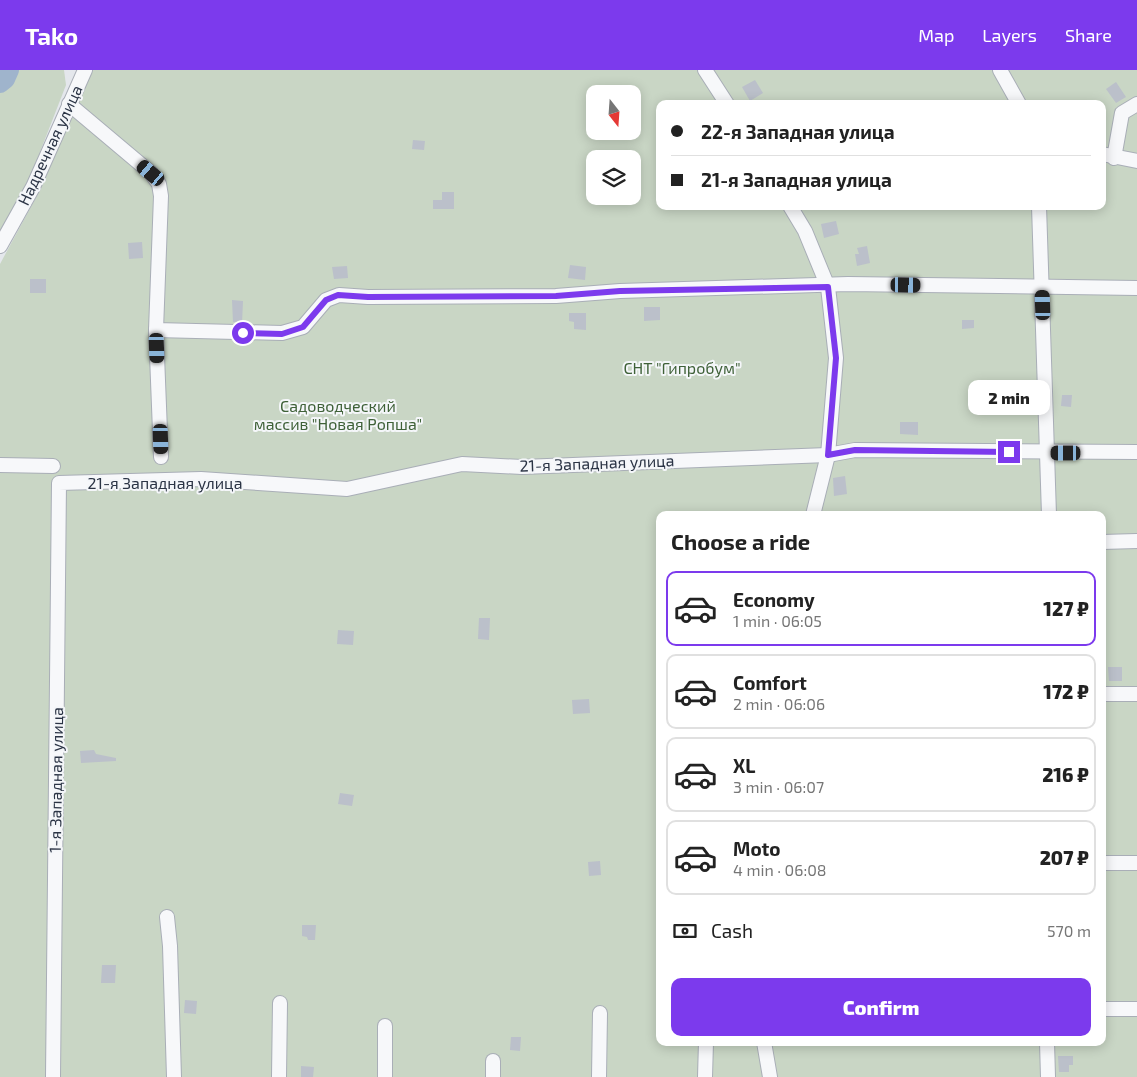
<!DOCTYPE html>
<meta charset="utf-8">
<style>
body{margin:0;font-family:"Exo 2",sans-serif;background:#f2f2f2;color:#222;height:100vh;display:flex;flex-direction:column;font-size:19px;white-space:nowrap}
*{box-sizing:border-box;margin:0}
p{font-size:16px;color:#767676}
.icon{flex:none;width:28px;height:28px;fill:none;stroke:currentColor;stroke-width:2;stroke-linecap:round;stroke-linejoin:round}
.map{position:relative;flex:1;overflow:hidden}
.side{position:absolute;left:656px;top:441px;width:450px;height:535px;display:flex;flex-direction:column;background:#fff;border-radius:10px;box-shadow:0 2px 12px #0003}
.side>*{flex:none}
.top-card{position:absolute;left:656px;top:30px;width:450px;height:110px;border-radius:10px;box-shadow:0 2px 12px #0003;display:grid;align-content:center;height:110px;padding:0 15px;background:#fff}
.needle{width:32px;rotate:163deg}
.fabs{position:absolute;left:586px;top:15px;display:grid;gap:10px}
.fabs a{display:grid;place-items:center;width:55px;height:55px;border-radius:10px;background:#fff;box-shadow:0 2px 12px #0003;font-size:25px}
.end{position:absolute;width:22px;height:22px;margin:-11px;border:6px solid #7c3aed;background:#fff;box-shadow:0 0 0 2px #fff}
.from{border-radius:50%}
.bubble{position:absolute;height:35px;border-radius:10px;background:#fff;box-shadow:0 2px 12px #0003;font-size:16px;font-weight:800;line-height:35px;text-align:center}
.car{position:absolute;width:15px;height:30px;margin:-15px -8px;border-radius:6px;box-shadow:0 0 4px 1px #0007;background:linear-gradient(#222 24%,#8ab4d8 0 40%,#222 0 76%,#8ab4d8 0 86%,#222 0)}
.top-card b{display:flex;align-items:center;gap:18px;height:48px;font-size:19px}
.top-card b+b{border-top:1px solid #e0e0e0}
.top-card i{width:12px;height:12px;background:#222}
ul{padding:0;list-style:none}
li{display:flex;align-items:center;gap:15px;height:75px;margin:0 10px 8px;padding:0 5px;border:2px solid #e0e0e0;border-radius:10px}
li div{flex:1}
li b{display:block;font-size:19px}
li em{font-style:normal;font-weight:800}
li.selected{border-color:#7c3aed}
li>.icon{width:45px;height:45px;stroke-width:1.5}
h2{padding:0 15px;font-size:22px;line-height:60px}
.pay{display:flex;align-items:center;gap:12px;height:55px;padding:0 15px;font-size:19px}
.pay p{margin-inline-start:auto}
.action{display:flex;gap:10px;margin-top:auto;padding:10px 15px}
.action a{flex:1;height:58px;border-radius:10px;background:#7c3aed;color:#fff;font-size:20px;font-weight:800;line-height:58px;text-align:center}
header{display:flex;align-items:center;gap:30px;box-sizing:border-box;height:70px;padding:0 25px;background:#7c3aed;color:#fff}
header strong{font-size:24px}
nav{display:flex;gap:28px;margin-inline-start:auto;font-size:18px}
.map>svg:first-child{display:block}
.green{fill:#c9d6c5;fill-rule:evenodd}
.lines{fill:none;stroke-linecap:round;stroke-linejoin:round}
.river{stroke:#9fb4cc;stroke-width:20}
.building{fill:#bbc0ca}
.minor-casing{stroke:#a9aeb7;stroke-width:16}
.minor{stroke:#f7f8fa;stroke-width:14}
.route{stroke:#7c3aed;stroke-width:6}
.labels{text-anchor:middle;stroke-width:4;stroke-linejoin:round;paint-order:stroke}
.street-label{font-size:16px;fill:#2b3445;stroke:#f4f6f9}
.park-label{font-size:16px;fill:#3f6138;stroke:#f4f6f9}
</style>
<header>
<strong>Tako</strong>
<nav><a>Map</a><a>Layers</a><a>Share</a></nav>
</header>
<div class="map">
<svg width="1137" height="1007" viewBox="0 0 1137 1007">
<rect width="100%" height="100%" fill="#e4e7ec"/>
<!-- green -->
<g class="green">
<path d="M0,0H64L66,15L28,113L0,161Z"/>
<path d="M92,0H1137V1007H0V194L40,120ZM595,24H632V61H595ZM660,34H1102V136H660ZM595,89H632V126H595ZM660,445H1102V972H660Z"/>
</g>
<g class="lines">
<!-- river -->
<path class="river" d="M0,13L5,9L9,0"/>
</g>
<!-- building -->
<g class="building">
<path d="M755,10L763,23L750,31L742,17Z"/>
<path d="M1116,12L1126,27L1116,33L1106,19Z"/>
<path d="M413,70L425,71L424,80L412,79Z"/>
<path d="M442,122H454V139H433V130H442Z"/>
<path d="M836,151L839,164L824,168L821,154Z"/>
<path d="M142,172L143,188L129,189L128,173Z"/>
<path d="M867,176L870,193L857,196L855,184H859L857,178Z"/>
<path d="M570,195L586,197L585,210L568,208Z"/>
<path d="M347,196L348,208L334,209L332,197Z"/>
<rect x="30" y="209" width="16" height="14"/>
<path d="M232,230L243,231L242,253L233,252Z"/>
<path d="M644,237H660V250L644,251Z"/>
<path d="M569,243H586V260L574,259V252L569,251Z"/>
<path d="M962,250H974V258L962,259Z"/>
<path d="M1062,325H1072L1071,337L1061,336Z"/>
<path d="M900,352H918V365L900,364Z"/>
<path d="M845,406L847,424L834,426L833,408Z"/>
<path d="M479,548H490L489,570L478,569Z"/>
<path d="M338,560L354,561L353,575L337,574Z"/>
<path d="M1108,597H1122V611H1109Z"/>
<path d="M589,629L590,643L573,644L572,630Z"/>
<path d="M94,680L96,684L116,688V691L81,693L80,681Z"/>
<path d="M340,723L354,725L352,736L338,734Z"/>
<path d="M600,791L601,805L589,806L588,792Z"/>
<path d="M302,855H316L315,870H308L307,867L302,866Z"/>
<path d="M102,895H116L115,913H101Z"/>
<path d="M185,930L197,931L196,944L184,943Z"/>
<path d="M511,967H521L520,981L510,980Z"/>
<path d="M1058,986H1073V995H1069V1002H1059Z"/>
<path d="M301,996L314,997L313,1007H301Z"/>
</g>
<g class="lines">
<defs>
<g id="minor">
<path d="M705,0L727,34"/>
<path d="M1000,0L1019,34"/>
<path d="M69,34L151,103L159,114L161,126L156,260L282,263L303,257L326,230L339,225L368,227L556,226L620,221L848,214L1137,218"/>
<path d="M1102,84L1137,91"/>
<path d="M1114,88L1122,43L1137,34"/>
<path d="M790,136L805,161L828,217L836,288L828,385L813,445"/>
<path d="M1039,136L1049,445"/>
<path d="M0,176L33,117L85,0"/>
<path d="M156,260L161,387"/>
<path d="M0,395L53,396"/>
<path d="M1102,472L1137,471"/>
<path d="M1102,624H1137"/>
<path d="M1102,793H1137"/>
<path d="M167,847L170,876L174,1007"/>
<path d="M1102,939H1137"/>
<path d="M764,972L770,1007"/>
<path d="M1047,972L1048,1007"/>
<path d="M53,1007L59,413L201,409L347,419L462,394L522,397L828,385L855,380L1137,382"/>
<path d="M279,1007L280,933"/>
<path d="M385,1007V956"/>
<path d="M493,1007V991"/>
<path d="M599,1007L600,943"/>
<path d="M705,1007L706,972"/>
</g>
</defs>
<!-- minor casing -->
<use href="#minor" class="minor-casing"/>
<!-- minor -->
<use href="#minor" class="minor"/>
</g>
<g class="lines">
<!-- route -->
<path class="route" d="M243,263L282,264L303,257L326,230L338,225L368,227L556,226L620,221L828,217L836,288L828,385L855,380L1009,382"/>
</g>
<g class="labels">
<!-- street labels -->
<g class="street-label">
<text transform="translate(50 75) rotate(-65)" y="6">Надречная улица</text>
<text transform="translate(597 393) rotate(-2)" y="6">21-я Западная улица</text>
<text x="165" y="419">21-я Западная улица</text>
<text transform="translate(56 710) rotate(-89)" y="6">1-я Западная улица</text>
</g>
<!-- park labels -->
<g class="park-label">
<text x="682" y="304">СНТ "Гипробум"</text>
<text x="338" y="342">Садоводческий<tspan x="338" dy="18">массив "Новая Ропша"</tspan></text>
</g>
</g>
</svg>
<div class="fabs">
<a><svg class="needle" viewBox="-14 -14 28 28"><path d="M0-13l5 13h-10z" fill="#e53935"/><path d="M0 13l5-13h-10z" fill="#767676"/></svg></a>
<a><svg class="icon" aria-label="layers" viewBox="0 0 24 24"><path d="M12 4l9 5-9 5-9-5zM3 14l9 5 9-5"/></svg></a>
</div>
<i class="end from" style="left:243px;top:263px"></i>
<i class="end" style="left:1009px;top:382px"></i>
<div class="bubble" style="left:968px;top:310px;width:82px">2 min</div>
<i class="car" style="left:151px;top:103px;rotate:310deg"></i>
<i class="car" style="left:906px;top:215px;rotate:91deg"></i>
<i class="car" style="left:1043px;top:235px;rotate:358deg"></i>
<i class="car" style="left:157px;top:278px;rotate:178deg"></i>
<i class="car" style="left:161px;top:369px;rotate:178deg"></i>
<i class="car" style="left:1066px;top:383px;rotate:270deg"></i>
<div class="top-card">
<b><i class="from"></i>22-я Западная улица</b>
<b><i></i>21-я Западная улица</b>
</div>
<section class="side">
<h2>Choose a ride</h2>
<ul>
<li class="selected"><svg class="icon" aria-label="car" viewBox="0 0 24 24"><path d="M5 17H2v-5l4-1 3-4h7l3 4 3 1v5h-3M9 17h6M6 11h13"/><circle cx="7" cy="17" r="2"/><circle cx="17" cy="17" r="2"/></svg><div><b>Economy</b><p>1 min · 06:05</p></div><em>127 ₽</em></li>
<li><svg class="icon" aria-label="car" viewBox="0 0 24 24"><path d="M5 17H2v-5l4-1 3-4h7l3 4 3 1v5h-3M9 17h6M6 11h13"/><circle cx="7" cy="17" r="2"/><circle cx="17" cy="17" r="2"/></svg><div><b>Comfort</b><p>2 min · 06:06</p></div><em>172 ₽</em></li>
<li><svg class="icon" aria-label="car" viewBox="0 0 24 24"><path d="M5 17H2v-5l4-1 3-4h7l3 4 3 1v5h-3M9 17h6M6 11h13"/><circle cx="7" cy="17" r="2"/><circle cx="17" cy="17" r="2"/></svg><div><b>XL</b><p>3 min · 06:07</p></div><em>216 ₽</em></li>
<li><svg class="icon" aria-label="car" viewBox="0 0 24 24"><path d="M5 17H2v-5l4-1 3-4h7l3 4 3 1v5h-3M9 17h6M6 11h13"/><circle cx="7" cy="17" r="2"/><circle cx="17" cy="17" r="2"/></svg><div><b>Moto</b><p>4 min · 06:08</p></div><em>207 ₽</em></li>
</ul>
<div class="pay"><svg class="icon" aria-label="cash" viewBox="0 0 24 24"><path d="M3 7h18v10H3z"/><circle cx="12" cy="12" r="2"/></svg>Cash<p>570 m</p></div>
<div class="action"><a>Confirm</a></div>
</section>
</div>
